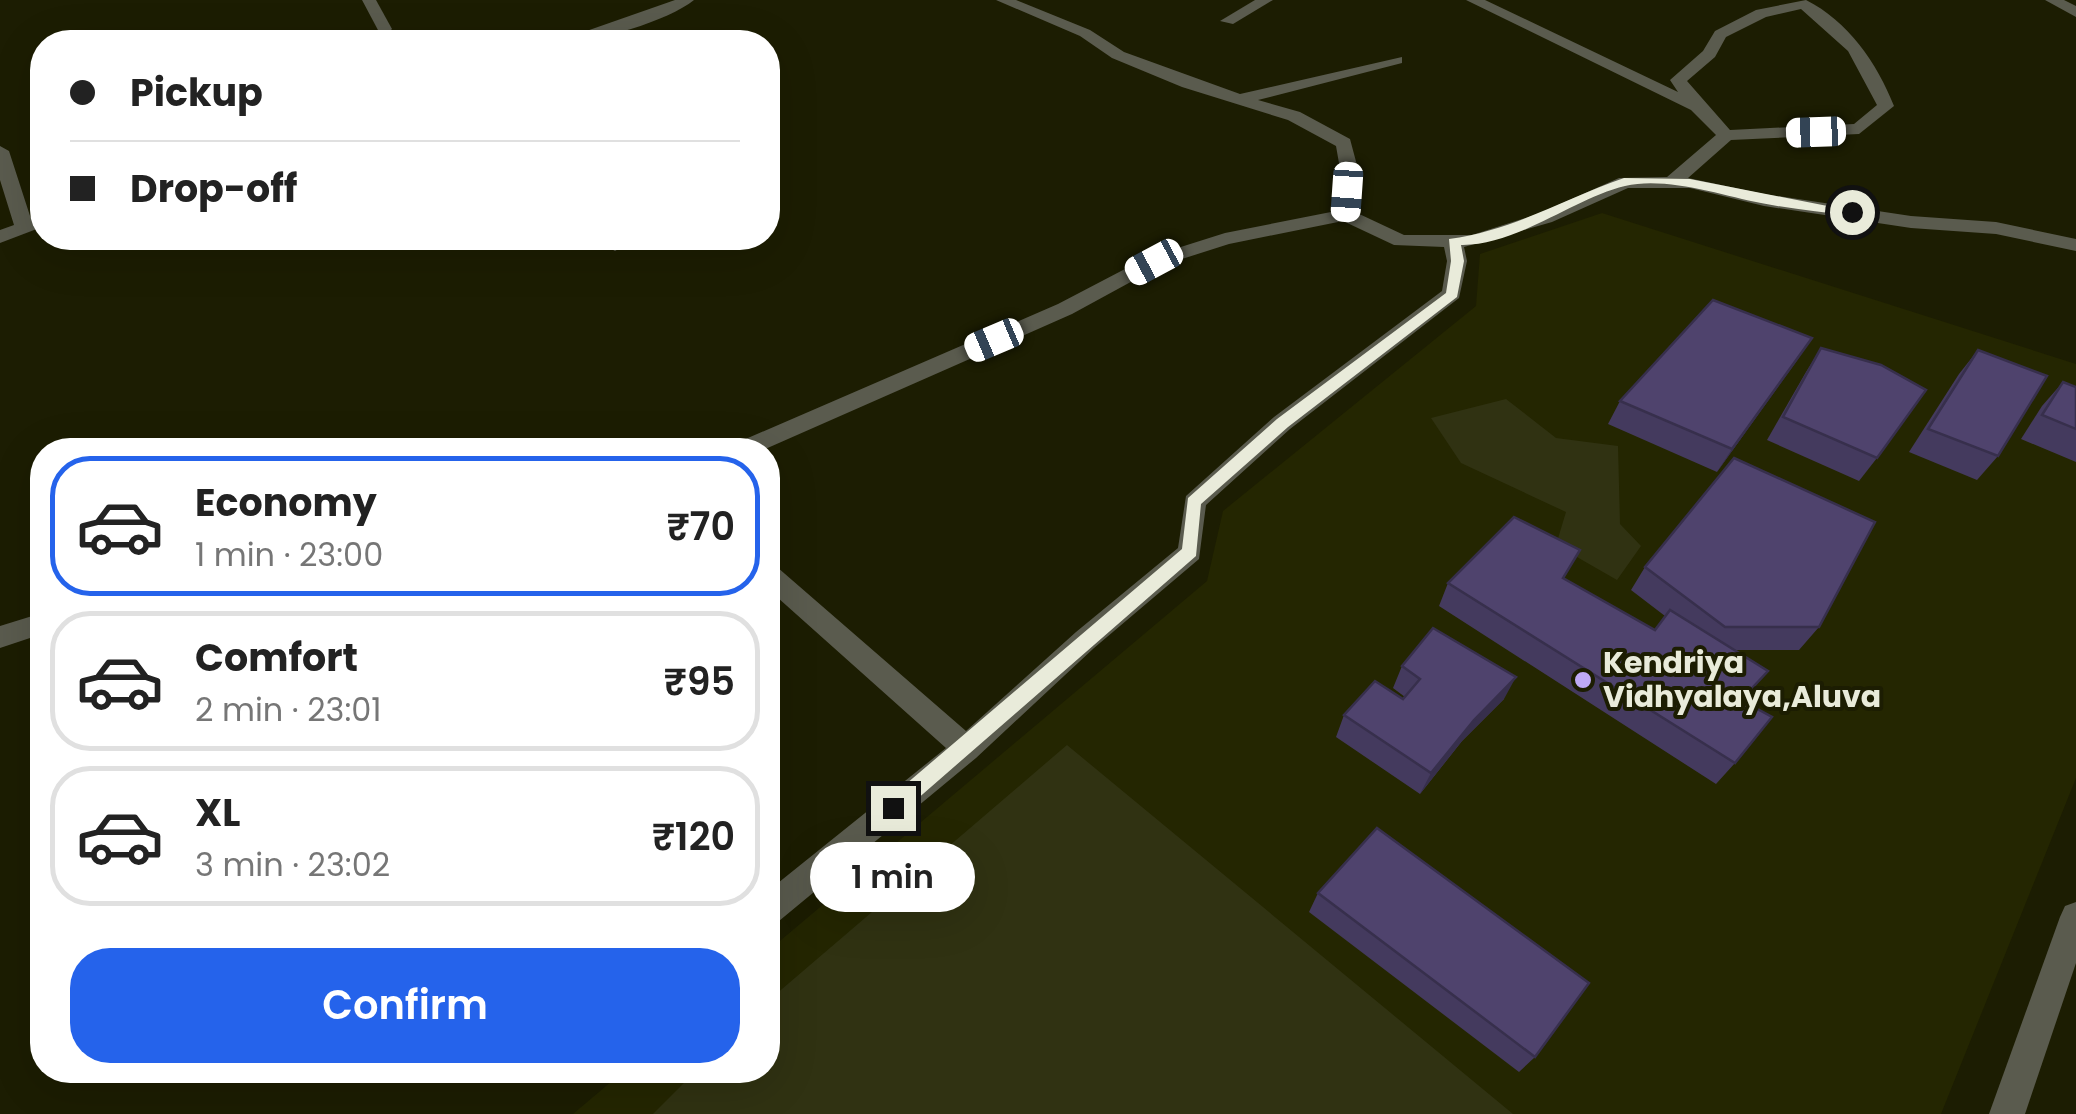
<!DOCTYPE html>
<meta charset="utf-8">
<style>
body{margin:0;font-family:Poppins,sans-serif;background:#f6f6f6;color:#222;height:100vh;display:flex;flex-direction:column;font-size:38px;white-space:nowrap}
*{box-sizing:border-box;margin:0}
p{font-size:32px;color:#767676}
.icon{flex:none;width:55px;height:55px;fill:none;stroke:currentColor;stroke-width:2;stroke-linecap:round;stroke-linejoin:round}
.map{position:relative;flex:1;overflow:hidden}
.sheet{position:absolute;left:30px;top:438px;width:750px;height:645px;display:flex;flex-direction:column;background:#fff;border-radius:40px;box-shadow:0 10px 40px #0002}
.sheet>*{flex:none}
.guide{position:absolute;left:30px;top:30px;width:750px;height:220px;border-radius:40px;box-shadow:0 10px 40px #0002;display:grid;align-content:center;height:220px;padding:0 40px;background:#fff}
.end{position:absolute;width:45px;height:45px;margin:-22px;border:12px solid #e9ebda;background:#111;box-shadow:0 0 0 5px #111}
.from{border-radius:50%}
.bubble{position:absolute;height:70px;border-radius:35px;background:#fff;box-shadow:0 10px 40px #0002;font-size:32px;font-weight:600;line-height:70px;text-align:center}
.car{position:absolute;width:30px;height:60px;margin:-30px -15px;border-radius:12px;box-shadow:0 0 8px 2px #0007;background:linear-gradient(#fff 24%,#345 0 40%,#fff 0 76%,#345 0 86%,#fff 0)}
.guide b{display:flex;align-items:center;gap:35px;height:95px;font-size:38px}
.guide b+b{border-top:2px solid #e0e0e0}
.guide i{width:25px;height:25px;background:#222}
ul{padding:18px 0 0;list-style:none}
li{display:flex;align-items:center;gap:30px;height:140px;margin:0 20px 15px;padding:0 20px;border:5px solid #e0e0e0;border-radius:40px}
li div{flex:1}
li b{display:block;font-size:38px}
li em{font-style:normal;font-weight:600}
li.current{border-color:#2563eb}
li>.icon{width:90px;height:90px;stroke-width:1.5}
.cta{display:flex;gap:20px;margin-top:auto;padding:20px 40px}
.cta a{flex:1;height:115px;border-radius:40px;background:#2563eb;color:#fff;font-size:40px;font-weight:600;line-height:115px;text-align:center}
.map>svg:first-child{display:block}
.built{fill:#242601}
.green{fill:#303212}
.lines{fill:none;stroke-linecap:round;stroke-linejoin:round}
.minor{fill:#5a5b4e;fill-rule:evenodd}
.wall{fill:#443a5e}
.shaded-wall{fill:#372f4c}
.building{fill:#4f436d;stroke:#372f4c;stroke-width:2.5}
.route{fill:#e9ebda}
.poi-dot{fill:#bea9f5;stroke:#1c1d02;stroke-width:4}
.labels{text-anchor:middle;stroke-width:8;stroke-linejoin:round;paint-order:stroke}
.poi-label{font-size:30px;font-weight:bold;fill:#e9ebda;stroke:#1c1d02;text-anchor:start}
</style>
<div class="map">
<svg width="2076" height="1114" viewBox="0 0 2076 1114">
<rect width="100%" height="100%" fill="#1c1d02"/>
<!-- built -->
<path class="built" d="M1602,213L2076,364V778L1941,1114H573L625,1070H768V951L1207,581L1223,511L1476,306L1480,254Z"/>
<!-- green -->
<g class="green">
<path d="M1506,399L1556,438L1618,446L1620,524L1641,546L1617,580L1556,545L1566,512L1461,463L1431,418Z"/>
<path d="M1067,745L1513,1114H653L697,1070H768V1001Z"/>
</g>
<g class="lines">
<!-- minor -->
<g class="minor">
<path d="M362,0H376L392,29L389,32H379Z"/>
<path d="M675,0H694C667,22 590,44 555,42Z"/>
<path d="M996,0H1016L1090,30L1124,52L1240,94L1402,57V63L1258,100L1300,112L1350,139L1358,169L1355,212L1404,235H1472L1538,214L1619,178L1667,177L1716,135L1691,110L1466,0H1485L1678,92L1670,80L1703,51L1715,31L1756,10L1806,0C1848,21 1877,63 1894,106L1859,134L1731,140L1688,178L1764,194L1911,216L1996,222L2076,239V251L1996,234L1911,228L1764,206L1690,188H1628L1552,222L1464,247L1467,261L1459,298L1290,429L1206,505L1199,559L1094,648L976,758L779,921L768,925V891L946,748L768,589V564L777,567L966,731L1076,632L1178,548L1186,496L1274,417L1442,291L1447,261L1444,247L1394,245L1343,221L1229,244L1160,266L1072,314L763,450H730L734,444L1058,304L1146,258L1225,233L1336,211L1340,169L1336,146L1288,120L1182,87L1112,58L1080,36ZM1801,9L1848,51L1877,105L1854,124L1730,130L1687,81L1715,57L1726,37L1766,17Z"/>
<path d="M1255,0H1273L1233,24L1220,21Z"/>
<path d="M2045,0H2064L2076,6V17Z"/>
<path d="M0,146L9,151L31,219L42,215V227L0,243V230L14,225L0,180Z"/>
<path d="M592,238H615L625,245L615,251Z"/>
<path d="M42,613V634L0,648V626Z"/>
<path d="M2076,902V963L2025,1114H1989L2060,917L2065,906Z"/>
</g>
</g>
<!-- wall -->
<g class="wall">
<path d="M1812,338L1717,472L1608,424L1620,401Z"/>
<path d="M1821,348L1877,458L1859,481L1767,440L1806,372Z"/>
<path d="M1978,350L1998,456L1977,480L1909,452L1959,374Z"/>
<path d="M2063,382L2076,387V462L2021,439L2042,406Z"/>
<path d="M1645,567L1819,627L1799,650H1733L1742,700L1735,763L1716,784L1439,606L1448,583L1564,579L1655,630L1665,616L1631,590Z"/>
<path d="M1402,666L1504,699L1462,741L1420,794L1336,737L1344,715L1403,699L1405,697L1393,688Z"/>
<path d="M1318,893L1535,1057L1519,1072L1309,912Z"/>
</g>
<!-- shaded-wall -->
<g class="shaded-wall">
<path d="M1812,338L1796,362L1717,472L1732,449Z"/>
<path d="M1516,677L1504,699L1462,741L1420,794L1431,773L1474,720Z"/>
</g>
<!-- building -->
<g class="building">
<path d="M1713,300L1812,338L1732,449L1620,401Z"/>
<path d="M1821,348L1881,365L1926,390L1877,458L1783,417Z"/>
<path d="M1978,350L2047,376L1998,456L1928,429Z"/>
<path d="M2063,382L2076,387V429L2042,415Z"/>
<path d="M1734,458L1875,522L1819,627H1725L1645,567Z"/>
<path d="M1514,517L1580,550L1563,578L1655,630L1670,610L1768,671L1741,700L1772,717L1735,763L1448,583Z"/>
<path d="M1433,628L1516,677L1474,720L1431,773L1344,715L1375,681L1403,699L1420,679L1402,666Z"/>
<path d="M1377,828L1589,983L1535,1057L1318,893Z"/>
</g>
<!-- route -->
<path class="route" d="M1624,178L1690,179L1858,212L1852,216C1822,212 1791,209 1761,203C1721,195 1665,176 1625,186C1574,198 1517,246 1461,245L1464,261L1457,297L1288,427L1201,504L1196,556L900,814H886V801L1182,549L1188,498L1277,419L1446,293L1451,261L1449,239C1515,230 1563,199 1624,178Z"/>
<!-- markers -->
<circle class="poi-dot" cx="1583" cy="680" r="10"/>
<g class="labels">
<!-- poi labels -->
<g class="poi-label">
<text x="1603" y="673">Kendriya<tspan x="1603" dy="34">Vidhyalaya,Aluva</tspan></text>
</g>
</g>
</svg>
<i class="end from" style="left:1852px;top:212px"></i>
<i class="end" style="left:893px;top:808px"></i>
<div class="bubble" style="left:810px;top:842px;width:165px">1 min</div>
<i class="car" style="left:1816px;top:132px;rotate:268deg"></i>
<i class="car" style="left:1347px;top:192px;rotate:184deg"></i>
<i class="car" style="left:1154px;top:262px;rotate:242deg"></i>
<i class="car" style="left:994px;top:340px;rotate:247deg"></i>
<div class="guide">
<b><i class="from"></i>Pickup</b>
<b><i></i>Drop-off</b>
</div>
<section class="sheet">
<ul>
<li class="current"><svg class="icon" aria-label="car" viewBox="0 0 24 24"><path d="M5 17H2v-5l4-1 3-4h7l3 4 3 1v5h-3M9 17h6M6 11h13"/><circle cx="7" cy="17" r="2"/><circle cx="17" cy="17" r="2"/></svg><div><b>Economy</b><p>1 min · 23:00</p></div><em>₹70</em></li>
<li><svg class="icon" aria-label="car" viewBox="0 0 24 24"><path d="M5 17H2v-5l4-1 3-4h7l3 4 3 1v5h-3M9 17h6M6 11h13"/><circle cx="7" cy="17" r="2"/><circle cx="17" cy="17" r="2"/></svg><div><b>Comfort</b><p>2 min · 23:01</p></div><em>₹95</em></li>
<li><svg class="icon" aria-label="car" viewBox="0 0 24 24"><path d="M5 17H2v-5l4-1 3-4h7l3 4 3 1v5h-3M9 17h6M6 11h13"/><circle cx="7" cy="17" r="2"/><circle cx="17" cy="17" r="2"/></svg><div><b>XL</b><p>3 min · 23:02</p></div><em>₹120</em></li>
</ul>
<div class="cta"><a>Confirm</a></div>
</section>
</div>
